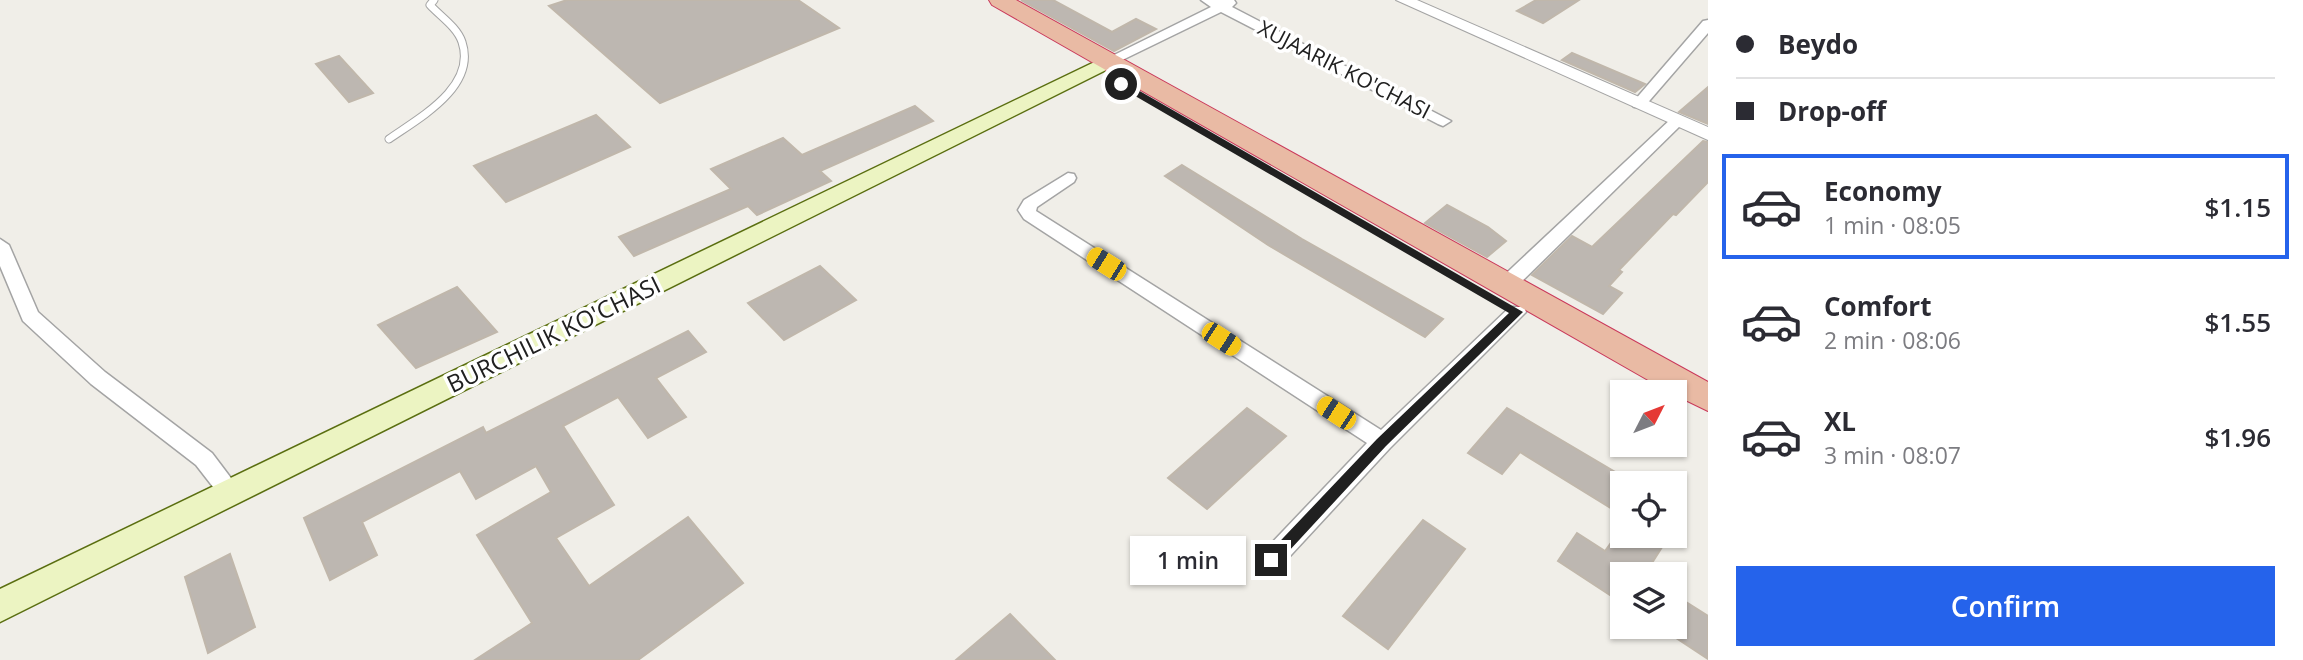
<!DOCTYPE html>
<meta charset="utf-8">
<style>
body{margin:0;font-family:"Open Sans",sans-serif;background:#f2f2f3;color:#2b2b33;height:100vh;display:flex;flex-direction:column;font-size:26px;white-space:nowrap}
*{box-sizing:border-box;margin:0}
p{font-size:23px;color:#7c7c81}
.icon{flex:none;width:38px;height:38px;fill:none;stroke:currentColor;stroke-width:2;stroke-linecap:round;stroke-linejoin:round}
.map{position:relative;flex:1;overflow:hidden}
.side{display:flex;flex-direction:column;background:#fff;width:595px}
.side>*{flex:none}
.banner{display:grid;align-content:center;height:154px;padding:0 28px;background:#fff}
.needle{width:46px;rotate:48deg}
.buttons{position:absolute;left:1610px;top:380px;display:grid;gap:14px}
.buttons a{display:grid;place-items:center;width:77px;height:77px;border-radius:0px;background:#fff;box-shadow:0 2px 5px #0004;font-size:35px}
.end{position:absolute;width:32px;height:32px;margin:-16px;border:9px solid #202020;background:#fff;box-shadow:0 0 0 4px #fff}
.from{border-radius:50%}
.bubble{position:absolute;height:49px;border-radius:0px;background:#fff;box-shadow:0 2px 5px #0004;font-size:23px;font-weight:600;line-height:49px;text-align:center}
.car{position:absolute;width:21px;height:42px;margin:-21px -10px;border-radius:9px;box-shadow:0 0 5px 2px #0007;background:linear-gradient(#f5c518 24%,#345 0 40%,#f5c518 0 76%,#345 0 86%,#f5c518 0)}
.banner b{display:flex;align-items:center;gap:24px;height:66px;font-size:26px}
.banner b+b{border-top:2px solid #e1e1e2}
.banner i{width:18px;height:18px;background:#2b2b33}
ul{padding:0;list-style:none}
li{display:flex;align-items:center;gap:21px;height:105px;margin:0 14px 10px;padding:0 14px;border:4px solid transparent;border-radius:0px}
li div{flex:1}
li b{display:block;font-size:26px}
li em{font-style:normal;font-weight:600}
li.selected{border-color:#2563eb}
li>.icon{width:63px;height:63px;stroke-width:1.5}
.action{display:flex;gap:14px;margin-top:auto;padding:14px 28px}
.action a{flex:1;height:80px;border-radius:0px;background:#2563eb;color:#fff;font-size:28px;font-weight:600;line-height:80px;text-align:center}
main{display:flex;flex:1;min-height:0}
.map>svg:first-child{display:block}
.building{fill:#bdb7b1;stroke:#c0b7ab;stroke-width:2}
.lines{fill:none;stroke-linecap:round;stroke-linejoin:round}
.service-casing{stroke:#a4a4a4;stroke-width:9}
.minor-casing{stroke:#a4a4a4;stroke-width:3}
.tertiary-casing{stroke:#a4a4a4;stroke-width:2}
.secondary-casing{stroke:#5a6e10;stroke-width:3}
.trunk-casing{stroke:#ca395b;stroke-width:2}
.service{stroke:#fff;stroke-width:7}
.minor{fill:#fff;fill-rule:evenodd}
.tertiary{fill:#fff;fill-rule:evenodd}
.secondary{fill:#ecf4c2;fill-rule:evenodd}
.trunk{fill:#e9baa4;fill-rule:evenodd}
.route{fill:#202020}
.labels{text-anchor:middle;stroke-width:7;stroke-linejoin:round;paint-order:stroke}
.far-street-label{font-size:21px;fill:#202020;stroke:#fff}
.street-label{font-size:24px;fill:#202020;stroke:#fff}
</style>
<main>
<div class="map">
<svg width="1708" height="660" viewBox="0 0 1708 660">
<rect width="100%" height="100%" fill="#f0eee8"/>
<!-- building -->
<g class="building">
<path d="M567,0H798L839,28L660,103L549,6Z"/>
<path d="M1021,0H1053L1112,32L1136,19L1156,29L1114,51Z"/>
<path d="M1536,0H1579L1543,23L1517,11Z"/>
<path d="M1572,53L1645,84L1635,92L1562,60Z"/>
<path d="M339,56L373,93L349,102L316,64Z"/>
<path d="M1708,87V124L1679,112Z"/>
<path d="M915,106L933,121L820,171L831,181L757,215L748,206L634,256L619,237L731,189L711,169L783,138L802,155Z"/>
<path d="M596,115L630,147L506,202L474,166Z"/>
<path d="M1703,141L1708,142V182L1676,215L1673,214L1619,270L1622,272L1609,286L1622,293L1603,314L1532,275L1572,236L1592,247Z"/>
<path d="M1182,165L1302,239L1443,319L1425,337L1268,245L1165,176Z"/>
<path d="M1447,205L1488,227L1506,241L1487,257L1425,223Z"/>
<path d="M820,266L856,300L784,340L748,303Z"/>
<path d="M457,287L497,332L416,368L378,325Z"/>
<path d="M688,331L706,352L656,378L686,417L648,438L618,397L563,426L614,505L556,538L589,586L688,517L743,583L638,660H475L532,623L477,535L551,492L536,466L476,499L460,471L362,522L377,555L330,580L304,518L483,427L486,433Z"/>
<path d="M1247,408L1286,436L1207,509L1168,478Z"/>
<path d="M1507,408L1622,476V515L1520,452L1502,474L1468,453Z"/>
<path d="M1423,520L1465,549L1388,649L1343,616Z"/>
<path d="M1577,533L1605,551L1616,536H1669L1645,574H1622V603L1558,561Z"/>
<path d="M230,554L255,627L208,653L185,577Z"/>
<path d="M1675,595L1708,616V659L1658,626H1675Z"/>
<path d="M1010,614L1055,660H956Z"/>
</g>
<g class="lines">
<defs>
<path id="service" d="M389,139C419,118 477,87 462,42C457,27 440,16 430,5L434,0"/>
<g id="minor">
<path d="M1201,0H1234L1236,3L1232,7L1451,121L1443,126L1438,124L1221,12L1112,65H1102L1100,62L1211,7Z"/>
<path d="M1708,20V33L1644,107H1634L1631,104L1634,101L1703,21Z"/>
<path d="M1677,116L1685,121L1682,124L1512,291H1498L1496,286L1498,281L1672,118Z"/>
<path d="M1068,173L1074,174L1076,178L1074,182L1037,207L1036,211L1381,430L1510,307H1524L1526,312L1390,448L1279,568L1271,571L1263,568L1259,560L1263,552L1367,443L1024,219L1018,210L1024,200Z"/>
<path d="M0,239L9,245L38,312L105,372L212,453L243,494L240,501L232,504L224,501L196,465L91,384L23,321L0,266Z"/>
</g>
<path id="tertiary" d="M1396,0H1417L1708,127V140Z"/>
<path id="secondary" d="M1107,56L1114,58L1117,62L1114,66L0,622V589Z"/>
<path id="trunk" d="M989,0H1016L1708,382V411L1675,395V392H1669L992,5Z"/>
</defs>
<!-- service casing -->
<use href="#service" class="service-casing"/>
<!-- minor casing -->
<use href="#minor" class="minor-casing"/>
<!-- tertiary casing -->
<use href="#tertiary" class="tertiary-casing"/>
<!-- secondary casing -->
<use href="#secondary" class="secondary-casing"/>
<!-- trunk casing -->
<use href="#trunk" class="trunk-casing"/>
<!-- service -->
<use href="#service" class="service"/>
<!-- minor -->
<use href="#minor" class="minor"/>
<!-- tertiary -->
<use href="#tertiary" class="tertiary"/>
<!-- secondary -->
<use href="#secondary" class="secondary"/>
<!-- trunk -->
<use href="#trunk" class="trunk"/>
</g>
<!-- route -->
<path class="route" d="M1118,82H1124L1523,312L1386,446L1276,565L1271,566L1266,565V556L1377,439L1509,313L1118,86Z"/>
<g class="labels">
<!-- far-street labels -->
<g class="far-street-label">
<text transform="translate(1344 70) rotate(27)" y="7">XUJAARIK KO'CHASI</text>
</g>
<!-- street labels -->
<g class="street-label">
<text transform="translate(554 335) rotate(-26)" y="8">BURCHILIK KO'CHASI</text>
</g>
</g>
</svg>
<div class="buttons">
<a><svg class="needle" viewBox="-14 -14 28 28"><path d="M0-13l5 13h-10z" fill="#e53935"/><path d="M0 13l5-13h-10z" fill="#7c7c81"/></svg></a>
<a><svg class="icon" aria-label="locate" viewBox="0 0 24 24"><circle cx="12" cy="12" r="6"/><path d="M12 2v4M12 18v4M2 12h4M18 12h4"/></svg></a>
<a><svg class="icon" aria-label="layers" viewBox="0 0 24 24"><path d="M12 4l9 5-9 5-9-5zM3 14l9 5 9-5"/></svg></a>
</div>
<i class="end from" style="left:1121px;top:84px"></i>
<i class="end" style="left:1271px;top:560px"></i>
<div class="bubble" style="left:1130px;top:536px;width:116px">1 min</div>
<i class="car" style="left:1106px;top:264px;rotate:302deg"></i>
<i class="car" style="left:1221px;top:339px;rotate:123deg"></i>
<i class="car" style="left:1336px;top:413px;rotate:303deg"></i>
</div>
<section class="side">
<div class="banner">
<b><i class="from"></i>Beydo</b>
<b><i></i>Drop-off</b>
</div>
<ul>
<li class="selected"><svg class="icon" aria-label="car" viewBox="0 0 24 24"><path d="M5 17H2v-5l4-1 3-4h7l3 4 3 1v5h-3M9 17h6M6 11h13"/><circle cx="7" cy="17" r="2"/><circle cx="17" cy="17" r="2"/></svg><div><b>Economy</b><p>1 min · 08:05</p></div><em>$1.15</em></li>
<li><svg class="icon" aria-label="car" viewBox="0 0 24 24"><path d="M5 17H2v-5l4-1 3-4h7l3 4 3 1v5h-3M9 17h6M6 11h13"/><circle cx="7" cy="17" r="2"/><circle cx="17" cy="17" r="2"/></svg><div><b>Comfort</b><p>2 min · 08:06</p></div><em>$1.55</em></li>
<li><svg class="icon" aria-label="car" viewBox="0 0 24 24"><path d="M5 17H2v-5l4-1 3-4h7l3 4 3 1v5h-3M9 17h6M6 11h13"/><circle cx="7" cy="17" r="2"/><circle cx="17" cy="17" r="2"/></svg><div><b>XL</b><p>3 min · 08:07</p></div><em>$1.96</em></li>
</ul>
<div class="action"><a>Confirm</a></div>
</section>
</main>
